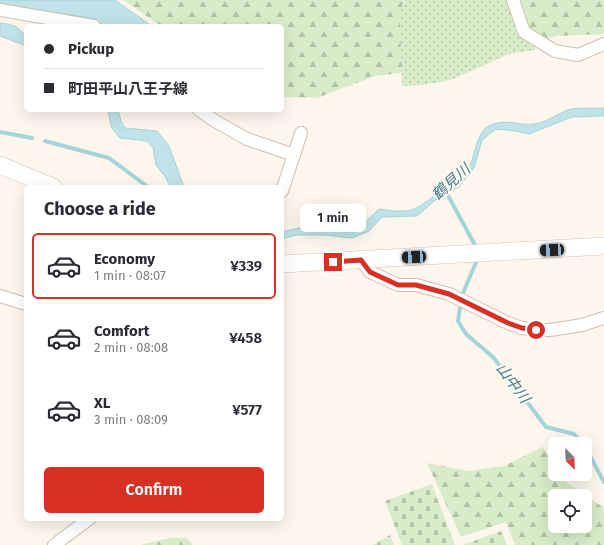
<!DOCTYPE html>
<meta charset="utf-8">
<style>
body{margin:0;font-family:"Fira Sans","Noto Sans JP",sans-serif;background:#f2f2f3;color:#2b2b33;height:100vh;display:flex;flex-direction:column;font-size:15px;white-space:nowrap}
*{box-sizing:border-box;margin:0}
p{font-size:13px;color:#7c7c81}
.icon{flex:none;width:22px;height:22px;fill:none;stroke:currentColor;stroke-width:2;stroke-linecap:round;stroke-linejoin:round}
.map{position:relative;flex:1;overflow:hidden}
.panel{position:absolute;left:24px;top:185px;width:260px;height:336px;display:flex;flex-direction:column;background:#fff;border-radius:6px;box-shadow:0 4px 16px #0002}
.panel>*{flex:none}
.hud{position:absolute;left:24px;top:24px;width:260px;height:88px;border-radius:6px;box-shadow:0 4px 16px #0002;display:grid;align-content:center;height:88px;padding:0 20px;background:#fff}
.needle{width:26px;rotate:156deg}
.fabs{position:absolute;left:548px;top:437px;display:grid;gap:8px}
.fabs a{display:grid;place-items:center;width:44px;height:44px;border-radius:6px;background:#fff;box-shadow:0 4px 16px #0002;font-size:20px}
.end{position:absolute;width:18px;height:18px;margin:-9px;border:5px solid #d93025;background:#fff;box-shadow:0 0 0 2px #fff}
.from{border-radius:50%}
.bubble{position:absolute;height:28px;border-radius:6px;background:#fff;box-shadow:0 4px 16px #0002;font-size:13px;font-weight:600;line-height:28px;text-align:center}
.car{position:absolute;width:12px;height:24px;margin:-12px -6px;border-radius:5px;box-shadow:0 0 3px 1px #0007;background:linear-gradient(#222 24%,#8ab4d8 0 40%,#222 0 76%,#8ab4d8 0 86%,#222 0)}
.hud b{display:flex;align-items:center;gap:14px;height:38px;font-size:15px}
.hud b+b{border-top:1px solid #e1e1e2}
.hud i{width:10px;height:10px;background:#2b2b33}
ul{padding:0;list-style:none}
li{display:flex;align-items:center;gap:12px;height:66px;margin:0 8px 6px;padding:0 12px;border:2px solid transparent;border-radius:6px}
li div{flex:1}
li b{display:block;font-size:15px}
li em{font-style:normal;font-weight:600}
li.current{border-color:#d93025}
li>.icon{width:36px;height:36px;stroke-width:1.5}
h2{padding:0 20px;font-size:18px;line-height:48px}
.action{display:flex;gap:8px;margin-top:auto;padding:8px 20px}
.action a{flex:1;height:46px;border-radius:6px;background:#d93025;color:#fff;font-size:16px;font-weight:600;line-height:46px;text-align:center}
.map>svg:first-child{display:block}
.forest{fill:url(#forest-firs);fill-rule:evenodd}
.cemetery{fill:url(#cemetery-stones)}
.park{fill:url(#park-dots)}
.water{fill:#bfe3e8;stroke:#a5d3da}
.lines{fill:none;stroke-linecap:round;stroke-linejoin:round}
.stream{stroke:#a5d3da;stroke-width:4}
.minor-casing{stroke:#d1beb0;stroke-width:14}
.secondary-casing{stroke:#d6c0b0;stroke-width:18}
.minor{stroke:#fff;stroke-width:12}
.secondary{stroke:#fff;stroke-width:17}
.route{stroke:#d93025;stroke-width:5}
.labels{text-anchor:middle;stroke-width:4;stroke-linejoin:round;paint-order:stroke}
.water-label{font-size:15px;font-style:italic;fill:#437c86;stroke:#fffaf3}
</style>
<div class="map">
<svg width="604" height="545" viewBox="0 0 604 545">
<defs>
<pattern id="forest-firs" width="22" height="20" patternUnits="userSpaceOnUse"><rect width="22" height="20" fill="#d8ecc9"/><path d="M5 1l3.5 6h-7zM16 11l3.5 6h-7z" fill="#b4c2a5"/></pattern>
<pattern id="cemetery-stones" width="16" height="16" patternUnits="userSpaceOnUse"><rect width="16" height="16" fill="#d8ecc9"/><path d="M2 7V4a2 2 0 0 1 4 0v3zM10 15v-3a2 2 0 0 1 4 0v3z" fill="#b4c2a5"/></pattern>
<pattern id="park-dots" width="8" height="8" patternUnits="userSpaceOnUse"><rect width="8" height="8" fill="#d8ecc9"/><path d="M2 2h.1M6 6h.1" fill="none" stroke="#b4c2a5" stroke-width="1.8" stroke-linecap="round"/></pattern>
</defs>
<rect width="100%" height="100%" fill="#fdf6ec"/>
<!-- forest -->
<g class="forest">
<path d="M123,0H402L410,21L421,0H604V34L556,36L459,66L375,76L317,98L282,97V26H161Z"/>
<path d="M543,447L555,467V474H559L562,479L604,508V545H515L506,522L461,537L427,463L468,471L504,466ZM555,496H585V526H555Z"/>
<path d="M390,535L394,545H372Z"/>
<path d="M169,538H187L193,545H140Z"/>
</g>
<!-- cemetery -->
<g class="cemetery">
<path d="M432,484L455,545H402L385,501Z"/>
<path d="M501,531L507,545H463Z"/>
</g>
<!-- park -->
<path class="park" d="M403,0H505L519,35L535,47V50L509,54L451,80L423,85L402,86L400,16Z"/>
<!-- water -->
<g class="water">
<path d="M0,0H115L152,26H100L96,19L0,4Z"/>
<path d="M0,23C14,25 16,25 26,36V46L0,36Z"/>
<path d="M604,108V116L572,117L529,134L516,131L496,129L482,140L474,168L459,187L434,201L417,216L382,217L369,231L352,238L325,235H296L282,239V232L303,227L339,230H357L379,209C390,211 401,212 412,210C421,208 466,172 471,163C475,153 477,134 487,127C504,117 516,126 534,124C545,123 557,114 568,110C577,107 594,109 604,108Z"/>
<path d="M108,110H118L121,121L125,128L157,131L169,146L184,187H170L166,178L156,165L153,148L147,141L120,138L111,127Z"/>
</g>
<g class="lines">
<!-- stream -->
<g class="stream">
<path d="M0,132L32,138"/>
<path d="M45,141L109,158L148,187"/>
<path d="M445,190L476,247"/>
<path d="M463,293L477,260"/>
<path d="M460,308L458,321L466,334L493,357L546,427L574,434L583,444"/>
<path d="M585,447L604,482"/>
</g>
<defs>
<g id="minor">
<path d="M513,0L524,32L555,51L578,55L604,44"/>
<path d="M0,10L94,26"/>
<path d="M199,110L215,121L247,139L294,155"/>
<path d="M282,191L301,133"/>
<path d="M361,260L370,272L398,285H416L449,294L508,323L522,328L536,330H550L582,325L604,318"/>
<path d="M0,296L26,304"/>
<path d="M54,545L89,519"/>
</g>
<g id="secondary">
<path d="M0,165L53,187"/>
<path d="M282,264L604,246"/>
</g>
</defs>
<!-- minor casing -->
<use href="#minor" class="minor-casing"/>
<!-- secondary casing -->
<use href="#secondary" class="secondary-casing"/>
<!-- minor -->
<use href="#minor" class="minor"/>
<!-- secondary -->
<use href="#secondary" class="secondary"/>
</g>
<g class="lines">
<!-- route -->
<path class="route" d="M333,262L361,260L370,272L398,285H416L449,294L508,323L522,328L536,330"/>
</g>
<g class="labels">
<!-- water labels -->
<g class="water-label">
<text transform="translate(451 182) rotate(-42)" y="5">鶴見川</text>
<text transform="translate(513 383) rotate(53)" y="5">山中川</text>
</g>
</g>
</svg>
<div class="fabs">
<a><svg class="needle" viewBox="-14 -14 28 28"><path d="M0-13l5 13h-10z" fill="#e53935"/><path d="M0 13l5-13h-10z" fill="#7c7c81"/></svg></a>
<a><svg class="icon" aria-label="locate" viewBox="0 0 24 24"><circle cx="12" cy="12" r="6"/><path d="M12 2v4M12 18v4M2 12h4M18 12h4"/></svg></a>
</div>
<i class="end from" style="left:536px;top:330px"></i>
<i class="end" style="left:333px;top:262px"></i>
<div class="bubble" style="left:300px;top:204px;width:66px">1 min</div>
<i class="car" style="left:552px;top:250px;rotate:267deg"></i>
<i class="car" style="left:414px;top:257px;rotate:267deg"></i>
<div class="hud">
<b><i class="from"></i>Pickup</b>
<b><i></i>町田平山八王子線</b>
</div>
<section class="panel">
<h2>Choose a ride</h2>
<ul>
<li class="current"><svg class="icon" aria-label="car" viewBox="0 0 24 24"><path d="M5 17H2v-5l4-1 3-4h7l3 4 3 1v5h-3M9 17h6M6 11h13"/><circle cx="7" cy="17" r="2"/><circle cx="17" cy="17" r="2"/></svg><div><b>Economy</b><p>1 min · 08:07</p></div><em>¥339</em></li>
<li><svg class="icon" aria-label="car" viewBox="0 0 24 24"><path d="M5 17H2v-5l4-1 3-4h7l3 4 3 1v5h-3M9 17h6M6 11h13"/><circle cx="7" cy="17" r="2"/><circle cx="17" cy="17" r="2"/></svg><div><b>Comfort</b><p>2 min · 08:08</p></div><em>¥458</em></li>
<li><svg class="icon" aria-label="car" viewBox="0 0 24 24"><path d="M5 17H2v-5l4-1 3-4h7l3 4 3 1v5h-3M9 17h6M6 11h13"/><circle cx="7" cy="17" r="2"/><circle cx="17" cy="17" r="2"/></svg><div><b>XL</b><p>3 min · 08:09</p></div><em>¥577</em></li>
</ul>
<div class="action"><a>Confirm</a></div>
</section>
</div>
